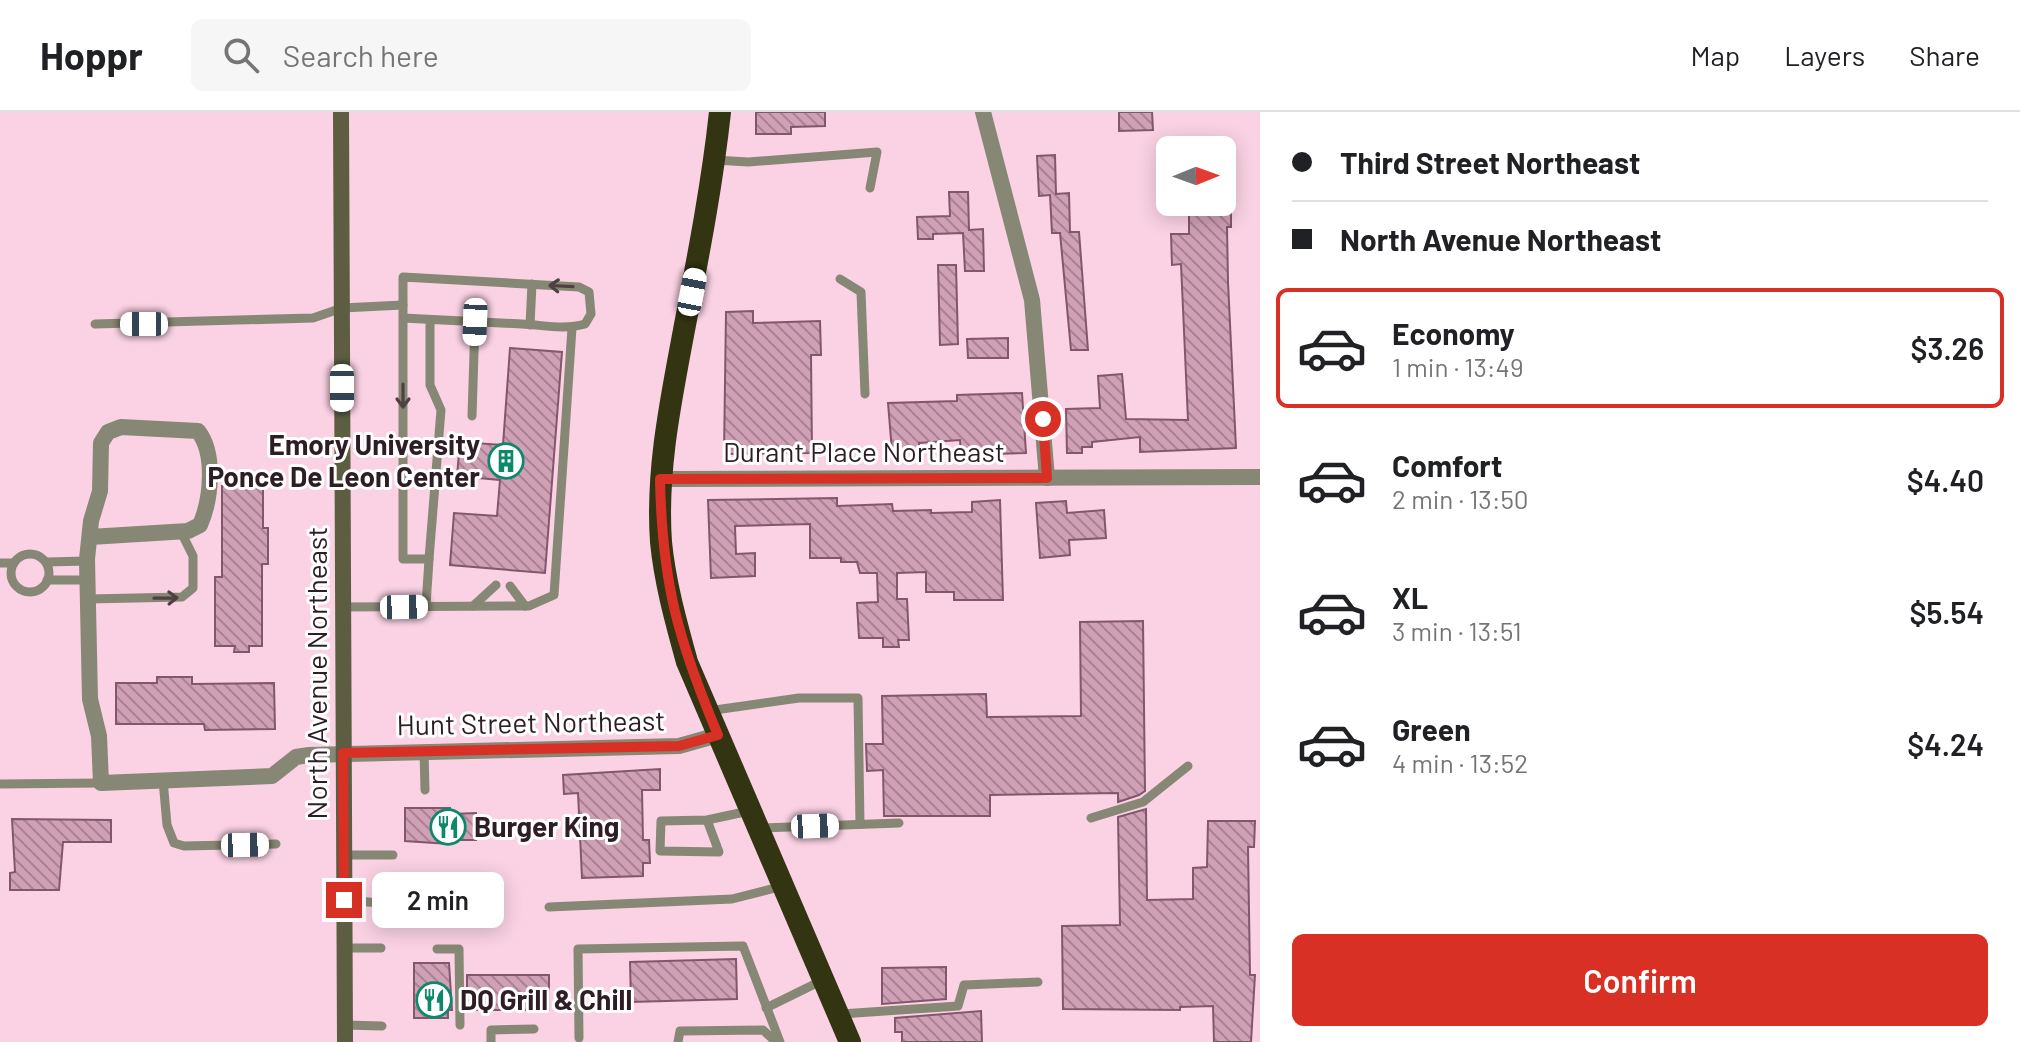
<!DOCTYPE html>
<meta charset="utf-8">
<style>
body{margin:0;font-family:Barlow,sans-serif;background:#f6f6f6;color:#202124;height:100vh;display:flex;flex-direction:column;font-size:30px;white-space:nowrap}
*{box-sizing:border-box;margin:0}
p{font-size:26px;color:#757577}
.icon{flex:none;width:44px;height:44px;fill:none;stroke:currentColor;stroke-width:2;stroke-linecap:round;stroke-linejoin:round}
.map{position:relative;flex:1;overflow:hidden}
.drawer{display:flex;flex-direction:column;background:#fff;width:760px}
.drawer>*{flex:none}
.hud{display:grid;align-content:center;height:176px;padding:0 32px;background:#fff}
.needle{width:52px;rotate:89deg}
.buttons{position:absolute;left:1156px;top:24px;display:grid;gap:16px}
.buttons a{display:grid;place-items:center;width:80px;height:80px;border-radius:12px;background:#fff;box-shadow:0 4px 20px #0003;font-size:40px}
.end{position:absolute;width:36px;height:36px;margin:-18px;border:10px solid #d93025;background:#fff;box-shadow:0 0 0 4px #fff}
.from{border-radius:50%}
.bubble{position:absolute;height:56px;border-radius:12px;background:#fff;box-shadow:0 4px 20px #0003;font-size:26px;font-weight:600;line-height:56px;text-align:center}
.car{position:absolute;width:24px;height:48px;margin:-24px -12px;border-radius:10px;box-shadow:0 0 6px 2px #0007;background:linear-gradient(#fff 24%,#345 0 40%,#fff 0 76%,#345 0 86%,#fff 0)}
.hud b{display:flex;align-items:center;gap:28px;height:76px;font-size:30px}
.hud b+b{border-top:2px solid #e0e0e0}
.hud i{width:20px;height:20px;background:#202124}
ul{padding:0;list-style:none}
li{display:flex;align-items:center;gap:24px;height:120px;margin:0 16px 12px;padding:0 16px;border:4px solid transparent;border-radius:12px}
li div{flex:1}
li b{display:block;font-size:30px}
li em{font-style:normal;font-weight:600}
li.current{border-color:#d93025}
li>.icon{width:72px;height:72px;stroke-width:1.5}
.action{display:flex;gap:16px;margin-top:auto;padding:16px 32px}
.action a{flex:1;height:92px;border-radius:12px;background:#d93025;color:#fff;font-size:32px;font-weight:600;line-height:92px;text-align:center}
header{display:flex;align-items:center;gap:48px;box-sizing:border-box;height:112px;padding:0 40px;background:#fff;border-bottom:2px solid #e0e0e0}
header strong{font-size:38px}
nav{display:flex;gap:44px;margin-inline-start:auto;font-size:28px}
.search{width:560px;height:72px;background:#f6f6f6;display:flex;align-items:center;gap:20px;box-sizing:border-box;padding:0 28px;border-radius:12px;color:#757577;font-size:30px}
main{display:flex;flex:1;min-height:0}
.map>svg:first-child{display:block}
.building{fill:url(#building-back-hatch);stroke:#82576b;stroke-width:2}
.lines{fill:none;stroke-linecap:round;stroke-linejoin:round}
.service{stroke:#868774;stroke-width:9}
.minor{stroke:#868774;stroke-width:16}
.secondary{stroke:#5c5d41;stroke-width:16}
.trunk{stroke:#333412;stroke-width:22}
.oneway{stroke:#4d4241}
.route{stroke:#d93025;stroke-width:10}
.labels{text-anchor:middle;stroke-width:6;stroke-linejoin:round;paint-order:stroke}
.poi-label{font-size:28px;font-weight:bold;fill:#2f1d25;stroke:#fff;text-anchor:start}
.street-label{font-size:28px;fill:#2f1d25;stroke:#fff}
</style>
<header>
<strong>Hoppr</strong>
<div class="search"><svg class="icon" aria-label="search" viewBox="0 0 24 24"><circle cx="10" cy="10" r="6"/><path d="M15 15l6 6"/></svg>Search here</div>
<nav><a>Map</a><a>Layers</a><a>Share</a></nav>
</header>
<main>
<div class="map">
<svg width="1260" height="930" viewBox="0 0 1260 930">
<defs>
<pattern id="building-back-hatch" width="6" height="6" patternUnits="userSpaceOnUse" patternTransform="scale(2)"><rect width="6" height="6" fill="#d0a0b5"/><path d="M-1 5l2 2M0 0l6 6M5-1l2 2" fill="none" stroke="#a98293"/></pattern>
</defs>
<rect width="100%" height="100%" fill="#fad2e3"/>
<!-- building -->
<g class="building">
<path d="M756,0H825V14L791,15V22H756Z"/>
<path d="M1119,0H1152L1153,18L1119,19Z"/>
<path d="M1055,43L1056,82L1069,81L1070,120H1079L1088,238H1071L1060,121H1052L1050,83L1039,84L1037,44Z"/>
<path d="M949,80H968L969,118L983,117L984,159H965L963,121L933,122V127H918L917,105L950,104Z"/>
<path d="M1189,90H1231V115H1227L1228,170L1236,336L1140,340V325L1092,330V335H1082V341H1067L1066,297L1100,296L1098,264L1122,262L1126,307L1188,308L1181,152L1172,153L1171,122H1189Z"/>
<path d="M938,153H956L958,232L940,233Z"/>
<path d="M753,199V211L820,209L821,243H811L812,341L724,342L726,200Z"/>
<path d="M1008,226V246H968L967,227Z"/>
<path d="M510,236L562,240L545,461L450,453L454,401L497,404L500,368L457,364L460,330L503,333Z"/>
<path d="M1022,281L1026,341L961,343L960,328L919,331V337L892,339L888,291L957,289V283Z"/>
<path d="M222,374L263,375V416H268V452H262V534H249V540H234L235,534H215V465H222Z"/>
<path d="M837,386V394L892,392L893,399L931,398V401L972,400V390L1000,388L1003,488H954V480H926V460L897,461V487H907L909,528H898L899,535H883V526H859L857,491L878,490L877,461H860L857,450H841V446H810V412L735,414L736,442L755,441V464L711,466L708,388Z"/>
<path d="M1066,389L1067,401L1104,398L1106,426L1069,428L1070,443L1040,446L1036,391Z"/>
<path d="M1143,509L1145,679L1139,683L1118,690V681L990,683V704H884L883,658L867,659L866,632H883L882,584L986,582L987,605L1081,604L1080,510Z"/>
<path d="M157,565H192V572L274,571L275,617L205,618L204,612H116V571H157Z"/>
<path d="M660,657V678H642L643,728H649L650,751H643V764L582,766L578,681L564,682L563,663Z"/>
<path d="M405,696H450V702L476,701V728H449V732L405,729Z"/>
<path d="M1146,697L1147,788L1193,787V756L1207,755L1208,709H1255L1254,735H1248L1250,863H1255L1251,930H1214L1213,894L1180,895V898L1063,897L1062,814L1120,813L1118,705Z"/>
<path d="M12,707L111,708V730H63L59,778H10V761L15,760Z"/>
<path d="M468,774L469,814L433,815L432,775Z"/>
<path d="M736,847L737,887L631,890L630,850Z"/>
<path d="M414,851H449L452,898H448V906H414Z"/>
<path d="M946,855V887L882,892V856Z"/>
<rect x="467" y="863" width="82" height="35"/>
<path d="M981,899L982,930H902V920H895V906Z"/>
</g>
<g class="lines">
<!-- service -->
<g class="service">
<path d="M715,48L748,50L877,40L870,76"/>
<path d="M840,167L861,180L865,282"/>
<path d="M403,206C443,208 482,210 522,212C543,213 565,218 585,212L591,202L589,180L579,175L403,165V447H429L441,298L430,273V208"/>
<path d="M95,212L313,206L342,196L403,193"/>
<path d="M530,213L532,172"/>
<path d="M472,304L475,210"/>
<circle cx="30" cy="461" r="19"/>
<path d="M46,450L87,449"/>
<path d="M0,451H14"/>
<path d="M47,468H88"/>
<path d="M510,474L525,494"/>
<path d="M88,487L182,485L193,476V444L181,420"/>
<path d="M426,494L429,447"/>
<path d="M473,494L496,473"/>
<path d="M342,495L529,494L554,483L572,216"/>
<path d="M708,599L799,586H858L860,712"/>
<path d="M424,639L425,678"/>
<path d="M163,668L167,713L174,731L184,734L276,732"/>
<path d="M0,672L101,671"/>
<path d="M1091,706L1143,690L1188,654"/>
<path d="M707,708L661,709L660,739L719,740L707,708L749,699"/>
<path d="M761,716L899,711"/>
<path d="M343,743H393"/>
<path d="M344,788L380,791"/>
<path d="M549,795L732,787L783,774"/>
<path d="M344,836H381"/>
<path d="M437,837H459L460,913"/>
<path d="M766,896L823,868"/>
<path d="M841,902L958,894L964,873L1038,870"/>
<path d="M345,913L382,914"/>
<path d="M579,926L578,837L743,834L780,930"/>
<path d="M491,930V918L534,917"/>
<path d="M678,930L680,919L763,918L776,930"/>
</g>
<!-- minor -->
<g class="minor">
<path d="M983,0L1032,188L1047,366"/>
<path d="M660,367L1260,365"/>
<path d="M90,425L188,419L200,413C211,388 216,342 198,319L121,315L108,320L101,331L100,379L91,409L87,447L90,587L99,624L101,671L272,664L296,645L309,643L679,634L718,623"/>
</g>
<!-- secondary -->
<path class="secondary" d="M341,0L345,930"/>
<!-- trunk -->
<path class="trunk" d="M720,0C712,74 698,145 684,218C671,288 656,358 661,430C665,471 676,510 687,550L850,930"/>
</g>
<!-- one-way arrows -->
<defs><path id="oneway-shaft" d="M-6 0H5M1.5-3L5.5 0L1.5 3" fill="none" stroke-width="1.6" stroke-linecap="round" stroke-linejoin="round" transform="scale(2)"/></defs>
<g class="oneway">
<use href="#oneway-shaft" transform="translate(561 174) rotate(-177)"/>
<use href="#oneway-shaft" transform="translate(403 284) rotate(90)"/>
<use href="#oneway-shaft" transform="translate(166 486) rotate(-1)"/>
</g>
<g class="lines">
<!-- route -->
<path class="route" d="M344,788L343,641L679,634L718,623C678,528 662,471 660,367L1047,366L1043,307"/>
</g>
<!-- icons -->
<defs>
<symbol id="building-ring" viewBox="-11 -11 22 22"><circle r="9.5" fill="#fff" stroke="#0c886b" stroke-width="1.5"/><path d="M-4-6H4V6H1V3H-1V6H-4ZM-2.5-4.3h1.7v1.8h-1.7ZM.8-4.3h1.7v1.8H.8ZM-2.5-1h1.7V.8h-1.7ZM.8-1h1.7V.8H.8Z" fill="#0c886b"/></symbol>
<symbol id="restaurant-ring" viewBox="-11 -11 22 22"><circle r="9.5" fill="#fff" stroke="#0c886b" stroke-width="1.5"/><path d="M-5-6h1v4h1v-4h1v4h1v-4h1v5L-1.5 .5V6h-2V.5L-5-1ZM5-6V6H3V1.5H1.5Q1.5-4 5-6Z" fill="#0c886b"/></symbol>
</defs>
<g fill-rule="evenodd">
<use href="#building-ring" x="486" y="329" width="40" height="40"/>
<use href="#restaurant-ring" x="428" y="695" width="40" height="40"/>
<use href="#restaurant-ring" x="414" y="868" width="40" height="40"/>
</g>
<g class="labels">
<!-- poi labels -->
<g class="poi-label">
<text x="480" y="343" text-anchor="end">Emory University<tspan x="480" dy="32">Ponce De Leon Center</tspan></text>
<text x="474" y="725">Burger King</text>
<text x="460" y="898">DQ Grill &amp; Chill</text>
</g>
<!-- street labels -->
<g class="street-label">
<text x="864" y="350">Durant Place Northeast</text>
<text transform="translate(317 561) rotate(-90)" y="10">North Avenue Northeast</text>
<text transform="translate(531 611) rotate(-1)" y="10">Hunt Street Northeast</text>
</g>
</g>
</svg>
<div class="buttons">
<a><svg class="needle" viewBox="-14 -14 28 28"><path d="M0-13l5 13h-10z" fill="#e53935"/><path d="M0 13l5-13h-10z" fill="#757577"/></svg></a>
</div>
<i class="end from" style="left:1043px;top:307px"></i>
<i class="end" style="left:344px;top:788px"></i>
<div class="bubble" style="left:372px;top:760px;width:132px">2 min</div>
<i class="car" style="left:692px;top:180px;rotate:11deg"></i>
<i class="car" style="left:475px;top:210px;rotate:182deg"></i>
<i class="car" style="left:144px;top:212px;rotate:270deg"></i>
<i class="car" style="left:342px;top:276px;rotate:180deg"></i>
<i class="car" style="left:404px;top:495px;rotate:89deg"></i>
<i class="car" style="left:815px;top:714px;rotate:88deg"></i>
<i class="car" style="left:245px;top:733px;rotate:89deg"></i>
</div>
<section class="drawer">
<div class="hud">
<b><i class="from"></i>Third Street Northeast</b>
<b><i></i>North Avenue Northeast</b>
</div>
<ul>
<li class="current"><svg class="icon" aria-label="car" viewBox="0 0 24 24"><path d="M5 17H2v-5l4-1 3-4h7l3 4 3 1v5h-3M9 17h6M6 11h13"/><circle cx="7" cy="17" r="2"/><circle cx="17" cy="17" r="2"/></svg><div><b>Economy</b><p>1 min · 13:49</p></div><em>$3.26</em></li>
<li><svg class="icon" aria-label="car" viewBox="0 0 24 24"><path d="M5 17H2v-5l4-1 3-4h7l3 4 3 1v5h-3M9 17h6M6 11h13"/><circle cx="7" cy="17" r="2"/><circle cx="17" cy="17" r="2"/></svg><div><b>Comfort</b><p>2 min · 13:50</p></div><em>$4.40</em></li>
<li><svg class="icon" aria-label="car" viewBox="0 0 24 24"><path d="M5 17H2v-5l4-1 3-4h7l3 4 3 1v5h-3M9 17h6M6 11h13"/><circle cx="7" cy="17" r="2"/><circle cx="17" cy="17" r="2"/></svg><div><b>XL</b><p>3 min · 13:51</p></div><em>$5.54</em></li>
<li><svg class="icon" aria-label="car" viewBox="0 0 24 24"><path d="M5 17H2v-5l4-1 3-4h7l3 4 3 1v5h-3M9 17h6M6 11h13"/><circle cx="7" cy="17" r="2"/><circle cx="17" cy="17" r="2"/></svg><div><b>Green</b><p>4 min · 13:52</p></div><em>$4.24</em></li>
</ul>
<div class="action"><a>Confirm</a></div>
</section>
</main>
